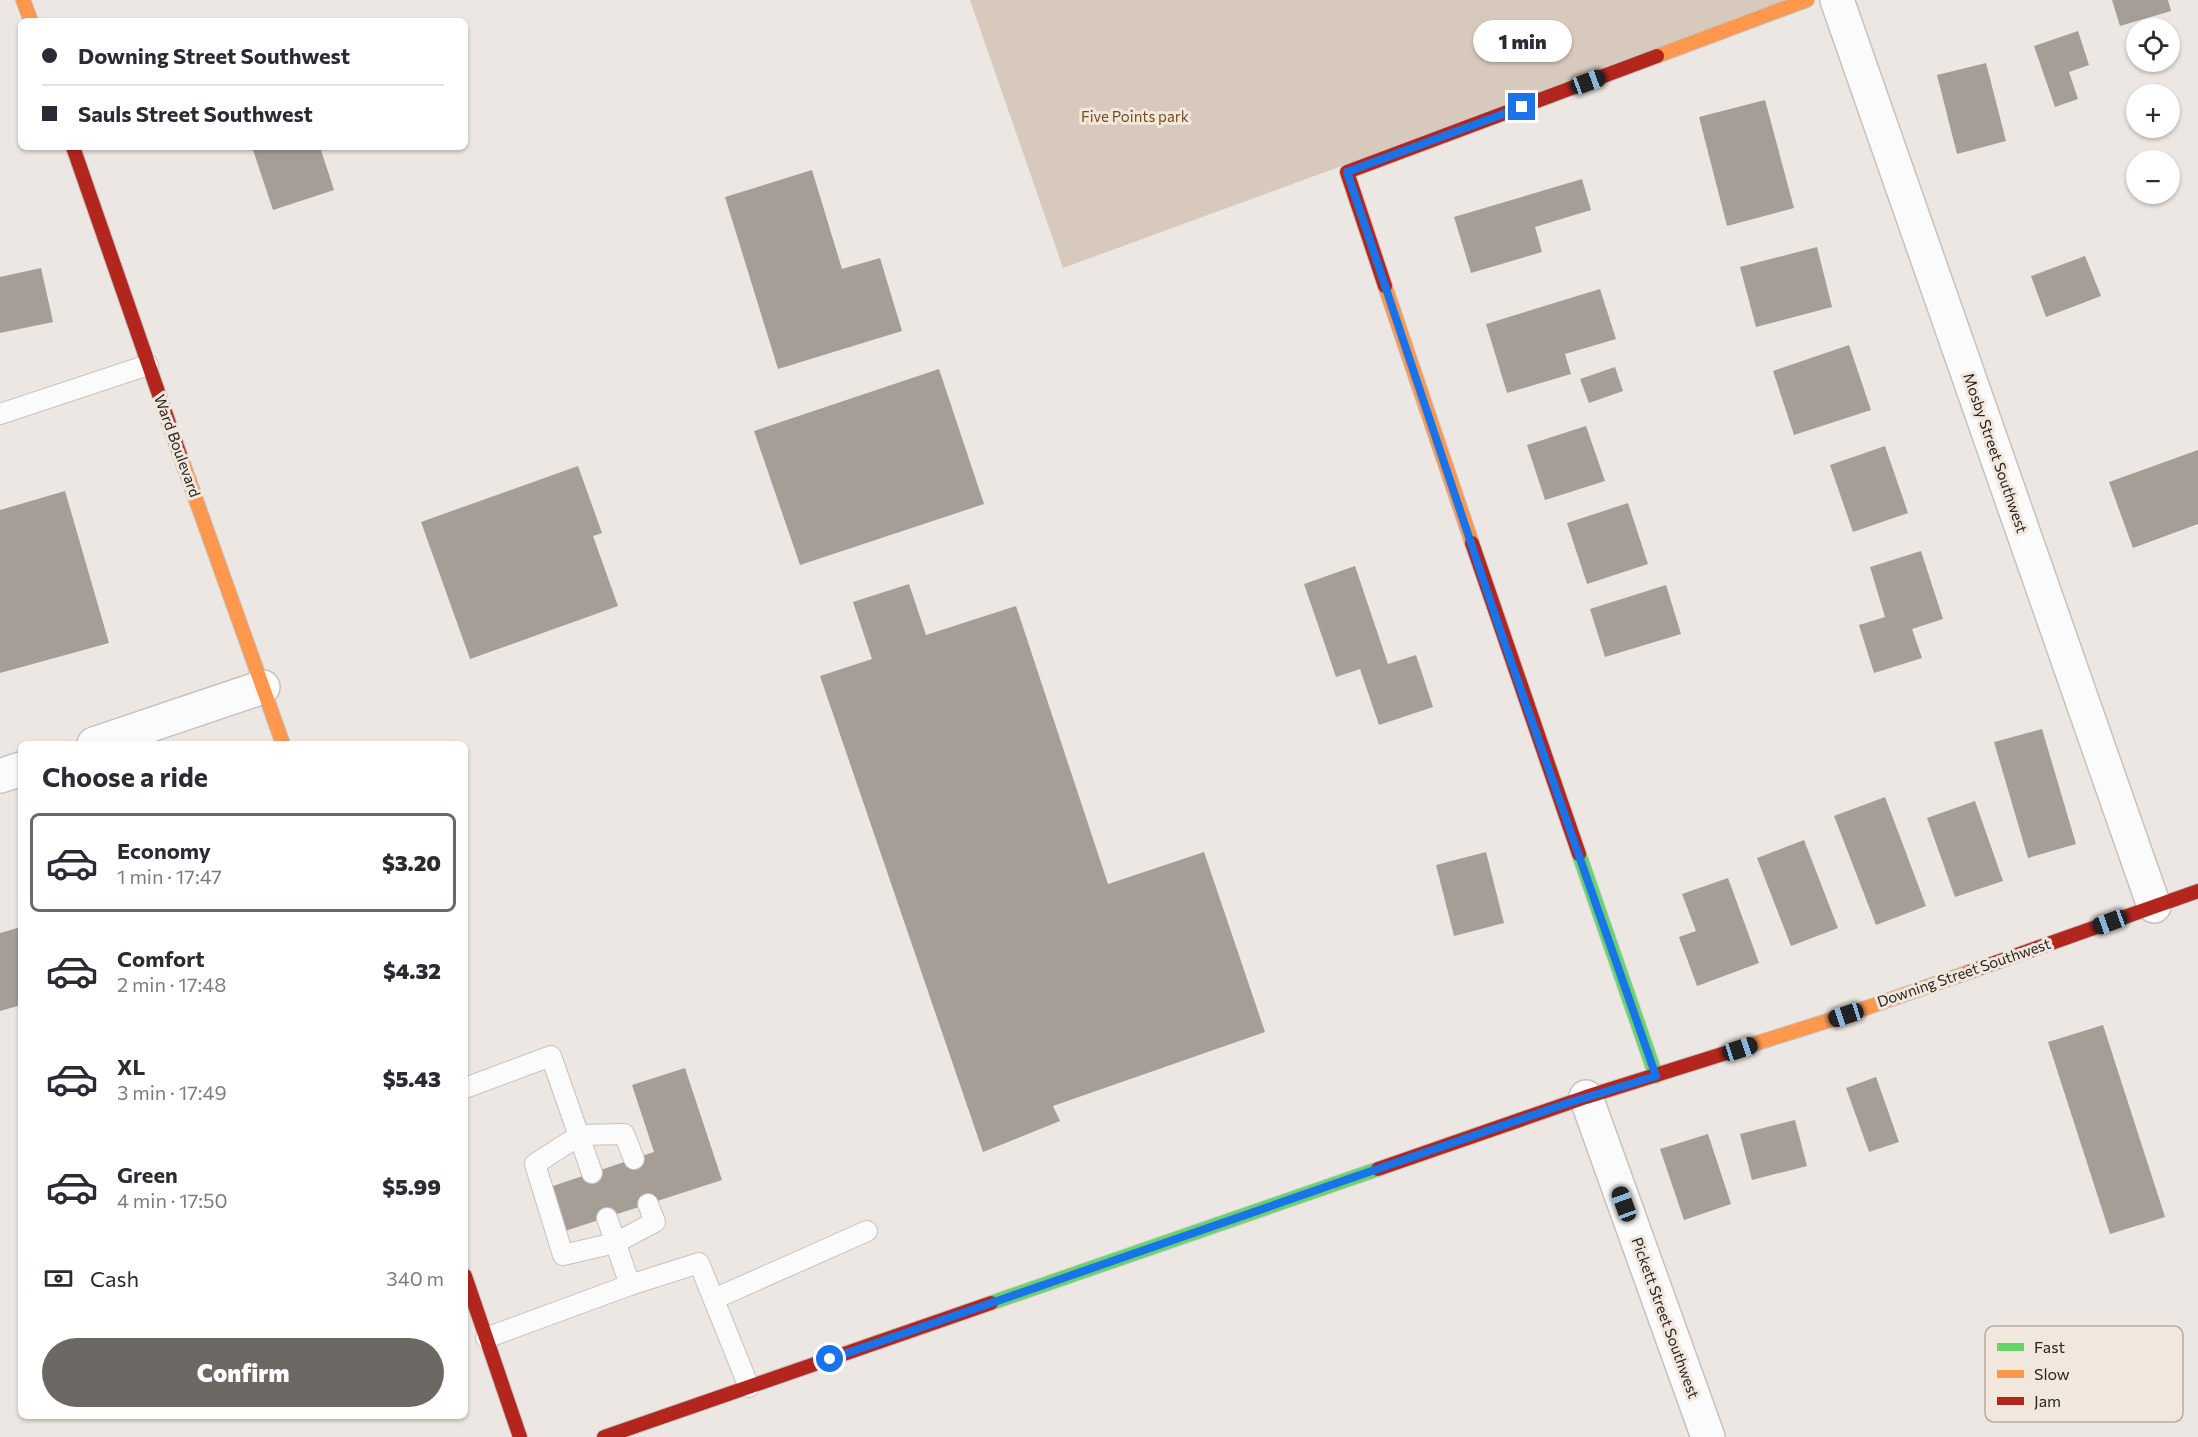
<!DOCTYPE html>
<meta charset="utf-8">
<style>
body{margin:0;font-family:Commissioner,sans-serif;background:#f2f2f3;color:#2b2b33;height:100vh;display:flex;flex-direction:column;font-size:22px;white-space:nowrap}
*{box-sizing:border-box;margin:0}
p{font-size:20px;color:#7c7c81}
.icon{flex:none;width:33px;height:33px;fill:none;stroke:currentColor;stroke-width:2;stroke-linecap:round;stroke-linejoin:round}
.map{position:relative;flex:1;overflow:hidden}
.panel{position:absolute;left:18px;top:741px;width:450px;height:678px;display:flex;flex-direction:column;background:#fff;border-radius:9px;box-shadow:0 2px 4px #0004}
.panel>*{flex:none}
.banner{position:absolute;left:18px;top:18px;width:450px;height:132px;border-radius:9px;box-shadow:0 2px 4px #0004;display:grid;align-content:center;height:132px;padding:0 24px;background:#fff}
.tools{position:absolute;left:2126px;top:18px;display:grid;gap:12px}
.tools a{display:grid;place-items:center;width:54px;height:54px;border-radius:50%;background:#fff;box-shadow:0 2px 4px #0004;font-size:30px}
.end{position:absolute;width:27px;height:27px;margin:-14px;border:8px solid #1a73e8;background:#fff;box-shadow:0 0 0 3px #fff}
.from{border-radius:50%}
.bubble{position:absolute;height:42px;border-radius:21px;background:#fff;box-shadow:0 2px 4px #0004;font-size:20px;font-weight:800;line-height:42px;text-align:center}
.car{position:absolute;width:18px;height:36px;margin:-18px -9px;border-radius:8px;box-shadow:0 0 4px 2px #0007;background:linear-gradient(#222 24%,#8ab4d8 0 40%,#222 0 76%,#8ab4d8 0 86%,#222 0)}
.banner b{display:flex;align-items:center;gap:21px;height:57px;font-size:22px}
.banner b+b{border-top:2px solid #e1e1e2}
.banner i{width:15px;height:15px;background:#2b2b33}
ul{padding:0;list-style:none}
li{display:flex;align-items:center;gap:18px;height:99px;margin:0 12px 9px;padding:0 12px;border:3px solid transparent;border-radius:9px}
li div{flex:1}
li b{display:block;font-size:22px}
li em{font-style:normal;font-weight:800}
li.current{border-color:#6c6864}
li>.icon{width:54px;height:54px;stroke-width:1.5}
h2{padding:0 24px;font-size:27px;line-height:72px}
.pay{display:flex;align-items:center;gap:15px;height:66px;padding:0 24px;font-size:22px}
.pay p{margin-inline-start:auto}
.primary-button{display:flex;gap:12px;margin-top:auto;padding:12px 24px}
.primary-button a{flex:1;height:69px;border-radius:36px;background:#6c6864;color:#fff;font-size:24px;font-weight:800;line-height:69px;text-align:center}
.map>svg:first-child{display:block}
.green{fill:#d7cabd}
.building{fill:#a59e96}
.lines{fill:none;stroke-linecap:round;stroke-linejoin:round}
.lane-casing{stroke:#c6c2be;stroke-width:22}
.street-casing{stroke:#c6c2be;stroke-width:36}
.fast-casing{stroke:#c6c2be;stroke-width:16}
.slow-casing{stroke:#c6c2be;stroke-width:16}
.jam-casing{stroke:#c6c2be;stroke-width:16}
.lane{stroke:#fcfbfb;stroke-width:20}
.street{stroke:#fcfbfb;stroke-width:33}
.fast{stroke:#63d668;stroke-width:14}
.slow{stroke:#ff974d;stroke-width:14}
.jam{stroke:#b3261e;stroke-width:14}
.route{stroke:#1a73e8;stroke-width:8}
.labels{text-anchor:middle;stroke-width:6;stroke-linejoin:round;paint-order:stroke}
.park-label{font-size:15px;fill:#764e17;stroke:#f1e7dd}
.street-label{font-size:15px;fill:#272320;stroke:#f1e7dd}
.key{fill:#f1e7dd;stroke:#b4aca4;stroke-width:1.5}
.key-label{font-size:16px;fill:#272320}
</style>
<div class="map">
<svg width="2198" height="1437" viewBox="0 0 2198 1437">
<rect width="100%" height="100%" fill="#ece7e2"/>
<!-- green -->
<path class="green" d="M970,0H1795L1063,268Z"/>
<!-- building -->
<g class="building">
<path d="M2112,0H2168L2171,11L2120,26Z"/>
<path d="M2078,31L2089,65L2069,72L2078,99L2055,107L2034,46Z"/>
<path d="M1986,63L2006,141L1957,154L1937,75Z"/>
<path d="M1765,100L1794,208L1727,226L1699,117Z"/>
<path d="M252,147H320L334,190L273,210Z"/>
<path d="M812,170L842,269L880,258L902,331L778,369L725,197Z"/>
<path d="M1582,179L1591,210L1535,227L1542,252L1471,273L1454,217Z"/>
<path d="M1817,247L1832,307L1756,327L1740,267Z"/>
<path d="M2085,256L2101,296L2046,317L2031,276Z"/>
<path d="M41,268L53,322L0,333V277Z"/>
<path d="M1600,289L1616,339L1565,354L1571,374L1507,393L1486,324Z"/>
<path d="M1849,345L1871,410L1794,435L1773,371Z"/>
<path d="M1615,367L1623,391L1589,403L1580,379Z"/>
<path d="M939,369L984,504L800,565L754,431Z"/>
<path d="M1586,426L1605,481L1545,500L1527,445Z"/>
<path d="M1885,446L1908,513L1853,532L1830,465Z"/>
<path d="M2198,450V524L2133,548L2109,482Z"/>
<path d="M578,466L602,533L593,536L618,606L470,659L421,522Z"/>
<path d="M65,491L109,643L0,673V510Z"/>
<path d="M1628,503L1648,564L1587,584L1567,523Z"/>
<path d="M1921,551L1943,619L1912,629L1922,658L1874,673L1859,625L1885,617L1870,567Z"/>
<path d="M1355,566L1388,664L1416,655L1433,707L1379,725L1360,669L1336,677L1304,584Z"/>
<path d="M909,584L926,635L1016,606L1108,884L1204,852L1265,1032L1053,1106L1060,1121L983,1152L820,676L872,659L853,602Z"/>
<path d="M1666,585L1681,634L1605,657L1590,609Z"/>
<path d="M2042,729L2076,844L2028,858L1994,742Z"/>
<path d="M1885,797L1926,906L1876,925L1834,816Z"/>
<path d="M1975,801L2003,881L1955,897L1927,818Z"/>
<path d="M1804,840L1838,928L1791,946L1757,858Z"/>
<path d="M1486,852L1504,923L1454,936L1436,865Z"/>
<path d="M1728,878L1759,963L1697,986L1679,937L1696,931L1682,894Z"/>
<path d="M21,927V1005L0,1011V933Z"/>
<path d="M2103,1025L2165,1217L2110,1234L2048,1042Z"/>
<path d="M685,1068L722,1180L565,1231L550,1187L654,1152L632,1085Z"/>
<path d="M1876,1077L1899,1142L1869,1152L1846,1088Z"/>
<path d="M1795,1120L1807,1166L1752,1180L1740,1134Z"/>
<path d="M1708,1134L1731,1204L1684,1220L1660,1149Z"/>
</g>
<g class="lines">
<defs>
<g id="lane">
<path d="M0,414L148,365"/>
<path d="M465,1088L551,1056L592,1173"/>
<path d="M634,1159L624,1134L580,1135L535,1164L563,1255L615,1243L655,1222L648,1204"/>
<path d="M607,1218L630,1285L699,1263L749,1387"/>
<path d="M714,1299L867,1231"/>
<path d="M486,1338L630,1285"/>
</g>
<g id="street">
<path d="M1837,0L2154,906"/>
<path d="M94,744L263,687"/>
<path d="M0,776L21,769"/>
<path d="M1586,1097L1708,1437"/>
</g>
<g id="fast">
<path d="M1579,854L1656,1076"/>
<path d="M991,1303L1378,1169"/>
</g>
<g id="slow">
<path d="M23,0L31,21"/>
<path d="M1657,56L1807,0"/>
<path d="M1385,286L1472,543"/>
<path d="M180,455L283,744"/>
<path d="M1729,1052L1846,1015L1969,972"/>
</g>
<g id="jam">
<path d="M73,147L180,455"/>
<path d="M1385,286L1347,172L1657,56"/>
<path d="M1472,543L1579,854"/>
<path d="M1969,972L2198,891"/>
<path d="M1378,1169L1586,1097L1729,1052"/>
<path d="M465,1276L520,1437"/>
<path d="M604,1437L991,1303"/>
</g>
</defs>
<!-- lane casing -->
<use href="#lane" class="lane-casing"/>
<!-- street casing -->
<use href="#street" class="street-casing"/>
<!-- fast casing -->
<use href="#fast" class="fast-casing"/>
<!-- slow casing -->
<use href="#slow" class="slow-casing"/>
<!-- jam casing -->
<use href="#jam" class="jam-casing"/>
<!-- lane -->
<use href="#lane" class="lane"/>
<!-- street -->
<use href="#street" class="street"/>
<!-- fast -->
<use href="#fast" class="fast"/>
<!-- slow -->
<use href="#slow" class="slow"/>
<!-- jam -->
<use href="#jam" class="jam"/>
</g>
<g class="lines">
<!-- route -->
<path class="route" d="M830,1359L1565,1104L1656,1076L1498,624L1347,172L1522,107"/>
</g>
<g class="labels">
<!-- park labels -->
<g class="park-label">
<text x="1135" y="122">Five Points park</text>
</g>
<!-- street labels -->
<g class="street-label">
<text transform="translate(177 446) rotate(70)" y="5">Ward Boulevard</text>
<text transform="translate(1995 453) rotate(71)" y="5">Mosby Street Southwest</text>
<text transform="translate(1964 973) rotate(-19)" y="5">Downing Street Southwest</text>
<text transform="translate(1665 1318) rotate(70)" y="5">Pickett Street Southwest</text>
</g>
</g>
<!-- legend -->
<rect x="1985" y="1326" width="198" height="96" rx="9" class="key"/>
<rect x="1997" y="1343" width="27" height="8" fill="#63d668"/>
<rect x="1997" y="1370" width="27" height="8" fill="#ff974d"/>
<rect x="1997" y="1397" width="27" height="8" fill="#b3261e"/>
<g class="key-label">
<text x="2034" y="1353">Fast</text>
<text x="2034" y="1380">Slow</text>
<text x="2034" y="1407">Jam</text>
</g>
</svg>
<div class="tools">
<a><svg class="icon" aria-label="locate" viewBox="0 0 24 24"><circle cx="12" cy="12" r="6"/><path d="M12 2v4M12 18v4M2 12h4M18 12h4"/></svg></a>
<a>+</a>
<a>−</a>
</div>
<i class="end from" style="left:830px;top:1359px"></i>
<i class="end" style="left:1522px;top:107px"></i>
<div class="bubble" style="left:1473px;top:20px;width:99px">1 min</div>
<i class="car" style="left:1588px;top:82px;rotate:70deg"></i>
<i class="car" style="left:2110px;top:922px;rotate:250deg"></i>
<i class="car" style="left:1846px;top:1015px;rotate:252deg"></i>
<i class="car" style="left:1740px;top:1049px;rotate:72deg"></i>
<i class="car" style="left:1624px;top:1204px;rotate:340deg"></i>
<div class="banner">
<b><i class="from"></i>Downing Street Southwest</b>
<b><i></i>Sauls Street Southwest</b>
</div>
<section class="panel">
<h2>Choose a ride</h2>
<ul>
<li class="current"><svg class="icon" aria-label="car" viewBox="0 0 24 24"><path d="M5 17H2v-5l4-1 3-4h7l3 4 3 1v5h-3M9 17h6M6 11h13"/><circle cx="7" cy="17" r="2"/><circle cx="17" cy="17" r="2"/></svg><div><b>Economy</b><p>1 min · 17:47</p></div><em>$3.20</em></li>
<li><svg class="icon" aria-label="car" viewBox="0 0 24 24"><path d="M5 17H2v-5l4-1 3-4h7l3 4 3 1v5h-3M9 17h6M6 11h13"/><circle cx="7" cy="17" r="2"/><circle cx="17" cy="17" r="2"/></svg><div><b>Comfort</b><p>2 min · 17:48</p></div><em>$4.32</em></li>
<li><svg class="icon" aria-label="car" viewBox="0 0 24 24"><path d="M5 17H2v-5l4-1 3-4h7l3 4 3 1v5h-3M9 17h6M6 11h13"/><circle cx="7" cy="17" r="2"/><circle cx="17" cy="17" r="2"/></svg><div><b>XL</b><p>3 min · 17:49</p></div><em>$5.43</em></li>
<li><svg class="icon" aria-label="car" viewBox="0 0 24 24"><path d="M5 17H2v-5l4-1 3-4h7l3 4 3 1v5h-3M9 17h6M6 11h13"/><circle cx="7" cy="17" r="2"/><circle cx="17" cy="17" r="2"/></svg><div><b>Green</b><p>4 min · 17:50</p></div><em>$5.99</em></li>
</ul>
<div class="pay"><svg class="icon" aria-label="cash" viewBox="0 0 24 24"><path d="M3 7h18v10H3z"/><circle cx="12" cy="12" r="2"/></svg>Cash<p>340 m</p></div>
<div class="primary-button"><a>Confirm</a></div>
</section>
</div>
